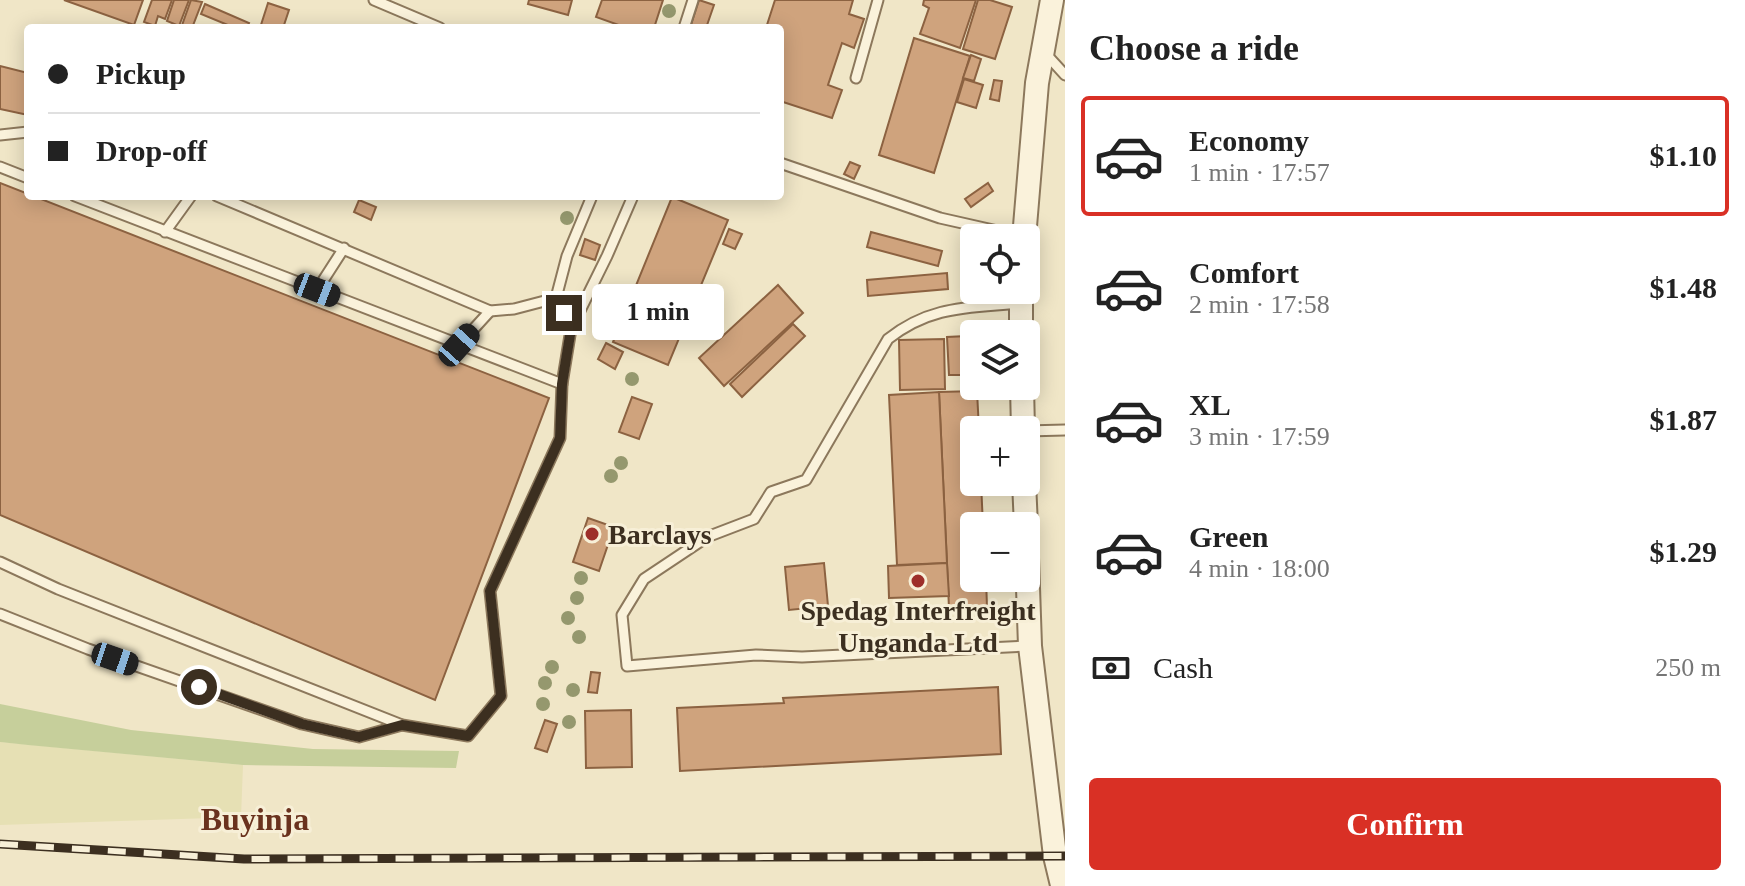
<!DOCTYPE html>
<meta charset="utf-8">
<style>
body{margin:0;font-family:"Times New Roman",serif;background:#f6f6f6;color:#222;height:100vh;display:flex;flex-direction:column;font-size:30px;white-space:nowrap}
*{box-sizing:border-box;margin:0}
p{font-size:26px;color:#767676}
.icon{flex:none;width:44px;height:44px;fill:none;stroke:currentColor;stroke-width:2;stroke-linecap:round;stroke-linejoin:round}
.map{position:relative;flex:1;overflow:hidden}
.sheet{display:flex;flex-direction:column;background:#fff;width:680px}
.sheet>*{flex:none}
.guide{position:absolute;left:24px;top:24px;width:760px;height:176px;border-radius:8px;box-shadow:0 4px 20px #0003;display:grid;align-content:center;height:176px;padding:0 24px;background:#fff}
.buttons{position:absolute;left:960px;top:224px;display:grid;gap:16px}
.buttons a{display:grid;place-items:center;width:80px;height:80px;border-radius:8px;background:#fff;box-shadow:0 4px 20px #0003;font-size:40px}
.end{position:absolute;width:36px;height:36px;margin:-18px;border:10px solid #3c2f20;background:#fff;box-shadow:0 0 0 4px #fff}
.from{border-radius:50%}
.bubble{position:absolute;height:56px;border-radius:8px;background:#fff;box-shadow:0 4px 20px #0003;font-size:26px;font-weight:700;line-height:56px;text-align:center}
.car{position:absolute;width:24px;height:48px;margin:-24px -12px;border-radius:10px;box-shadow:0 0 6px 2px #0007;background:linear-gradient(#222 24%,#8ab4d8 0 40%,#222 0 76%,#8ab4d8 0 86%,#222 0)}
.guide b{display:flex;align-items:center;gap:28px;height:76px;font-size:30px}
.guide b+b{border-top:2px solid #e0e0e0}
.guide i{width:20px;height:20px;background:#222}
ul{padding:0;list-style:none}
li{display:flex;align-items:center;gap:24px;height:120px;margin:0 16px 12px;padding:0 8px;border:4px solid transparent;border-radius:8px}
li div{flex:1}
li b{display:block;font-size:30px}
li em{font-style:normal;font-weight:700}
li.current{border-color:#d93025}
li>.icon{width:72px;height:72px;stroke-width:1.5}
h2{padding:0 24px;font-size:36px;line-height:96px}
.pay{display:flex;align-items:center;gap:20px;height:88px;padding:0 24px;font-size:30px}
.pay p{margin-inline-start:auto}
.cta{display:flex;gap:16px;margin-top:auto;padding:16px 24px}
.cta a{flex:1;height:92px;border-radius:8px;background:#d93025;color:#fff;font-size:32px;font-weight:700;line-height:92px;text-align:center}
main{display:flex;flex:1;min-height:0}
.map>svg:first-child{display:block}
.farmland{fill:#e6e0b4}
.green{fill:#c6cf9b}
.building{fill:#cfa37d;stroke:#8c6241;stroke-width:2}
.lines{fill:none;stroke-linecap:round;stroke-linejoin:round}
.service-casing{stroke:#8c785c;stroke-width:13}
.tertiary-casing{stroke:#8c785c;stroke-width:26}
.service{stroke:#faf2db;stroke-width:9}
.tertiary{stroke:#faf2db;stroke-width:22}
.rail-casing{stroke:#3c2f20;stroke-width:9}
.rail{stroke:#f7efd7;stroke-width:6;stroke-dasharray:18;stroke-linecap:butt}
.tree{fill:#95986e}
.route{stroke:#3c2f20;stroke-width:10}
.poi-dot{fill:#9d2f2a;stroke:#f7efd7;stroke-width:3}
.labels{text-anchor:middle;stroke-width:6;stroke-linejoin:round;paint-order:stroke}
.poi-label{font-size:28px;font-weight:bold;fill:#3c2f20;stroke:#f7efd7;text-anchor:start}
.quarter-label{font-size:32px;font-weight:bold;fill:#6a321e;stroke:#f7efd7}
</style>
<main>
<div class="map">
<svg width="1065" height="886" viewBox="0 0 1065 886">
<rect width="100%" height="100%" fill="#f0e6c7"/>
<!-- farmland -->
<path class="farmland" d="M0,742L243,765L241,817L0,825Z"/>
<!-- green -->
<path class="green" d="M0,704L131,730L313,749L459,751L456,768L243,765L28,745L0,742Z"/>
<!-- building -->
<g class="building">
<path d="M64,0H143L134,25Z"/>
<path d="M152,0H172L165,19L158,16L155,26L144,22Z"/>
<path d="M174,0H189L179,26L167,21Z"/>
<path d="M191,0L202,2L192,28H181Z"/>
<path d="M529,0H572L568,15L528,4Z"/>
<path d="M602,0H663L654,28H627L596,17Z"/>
<path d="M699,0L714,5L706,28H690Z"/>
<path d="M775,0H853L849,14L864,19L854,48L842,43L828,85L842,90L832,118L780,101V28H766Z"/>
<path d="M924,0H976L960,48L920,34L929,8L923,5Z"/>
<path d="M978,0H990L1012,7L995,59L963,49Z"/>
<path d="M268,3L289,10L283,28H260Z"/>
<path d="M205,4L249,23L247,28H235L201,14Z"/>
<path d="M914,38L970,56L934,173L879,155Z"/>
<path d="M971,55L981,59L974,81L963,78Z"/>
<path d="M0,66L28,73V115L0,109Z"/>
<path d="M964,79L983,85L976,108L957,102Z"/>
<path d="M994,80L1002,81L999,101L990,99Z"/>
<path d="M850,162L860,166L854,179L844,174Z"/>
<path d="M0,183L549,398L435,700L0,515Z"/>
<path d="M988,183L993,191L971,207L965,199Z"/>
<path d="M672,197L728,220L668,365L613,342Z"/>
<path d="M359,200L376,207L371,220L354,212Z"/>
<path d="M729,229L742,234L735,249L723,244Z"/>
<path d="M871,232L942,251L938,266L867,247Z"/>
<path d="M585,239L600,245L595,260L580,255Z"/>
<path d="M947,273L948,289L868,296L867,280Z"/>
<path d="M778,285L803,313L724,386L699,358Z"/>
<path d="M966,322H981L982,334H974V375H949L947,337L967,336Z"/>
<path d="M793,324L805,336L742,397L730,384Z"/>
<path d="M944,339L945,389L900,390L899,340Z"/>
<path d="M606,343L623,352L615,369L598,359Z"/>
<path d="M977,391L979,430H974V482H981L983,526H974V578H986L987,607L949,608L939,392Z"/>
<path d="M939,392L947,563L897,565L889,395Z"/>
<path d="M632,397L652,404L639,439L619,432Z"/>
<path d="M588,518L614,527L599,571L573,562Z"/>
<path d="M824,563L828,606L789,610L785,567Z"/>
<path d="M947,563L949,596L889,598L888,566Z"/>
<path d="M591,672L600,673L597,693L588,692Z"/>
<path d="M998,687L1001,754L680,771L677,708L784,703L783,698Z"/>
<path d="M631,710L632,767L586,768L585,711Z"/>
<path d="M545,720L557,724L547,752L535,748Z"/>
</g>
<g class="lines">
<defs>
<g id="service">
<path d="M374,0L440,28"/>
<path d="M684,28L693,0"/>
<path d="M1045,53L1065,75"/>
<path d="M856,78L878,0"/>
<path d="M0,135L28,132"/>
<path d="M780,163L940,218L1024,237"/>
<path d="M0,167L28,178"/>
<path d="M75,196L562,384"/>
<path d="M217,196L490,311L514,309L556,298"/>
<path d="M165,232L191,196"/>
<path d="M317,290L344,248"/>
<path d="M1020,303C969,308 931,305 888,339L806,480L771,492L754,519L707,537L644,579L622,615L627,666L756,655L802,657L1028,646"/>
<path d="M571,329L556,298L567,256L592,196"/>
<path d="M459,345L490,311"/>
<path d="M1026,431L1065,430"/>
<path d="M0,562L58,589L402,725L468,736L501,696L490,591L560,438L562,384L571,329L607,256L633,196"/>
<path d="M0,614L88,649L302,724L359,737L402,725"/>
</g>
<g id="tertiary">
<path d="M1024,238L1037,83L1052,0"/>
<path d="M1021,334V290"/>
<path d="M1022,386L1023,430"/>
<path d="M1024,482L1026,526"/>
<path d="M1026,529L1030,646L1055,856L1062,885"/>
</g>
</defs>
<!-- service casing -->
<use href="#service" class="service-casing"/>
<!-- tertiary casing -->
<use href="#tertiary" class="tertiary-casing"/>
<!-- service -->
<use href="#service" class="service"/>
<!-- tertiary -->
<use href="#tertiary" class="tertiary"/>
<defs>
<path id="rail" d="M0,844L244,859L1065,856"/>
</defs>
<!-- rail casing -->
<use href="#rail" class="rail-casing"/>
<!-- rail -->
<use href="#rail" class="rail"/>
</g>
<!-- trees -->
<g class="tree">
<circle cx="669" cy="11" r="7"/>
<circle cx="567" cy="218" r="7"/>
<circle cx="707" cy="324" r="7"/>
<circle cx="632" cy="379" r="7"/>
<circle cx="621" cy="463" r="7"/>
<circle cx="611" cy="476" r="7"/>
<circle cx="581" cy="578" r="7"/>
<circle cx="577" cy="598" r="7"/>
<circle cx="568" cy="618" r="7"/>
<circle cx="579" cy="637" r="7"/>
<circle cx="552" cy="667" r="7"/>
<circle cx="545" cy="683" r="7"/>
<circle cx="573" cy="690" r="7"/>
<circle cx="543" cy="704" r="7"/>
<circle cx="569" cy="722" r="7"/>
</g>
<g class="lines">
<!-- route -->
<path class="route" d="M199,687L302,724L359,737L402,725L468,736L501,696L490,591L560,438L562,384L571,329L564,313"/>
</g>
<!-- markers -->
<g class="poi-dot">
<circle cx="592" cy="534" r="8"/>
<circle cx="918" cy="581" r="8"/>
</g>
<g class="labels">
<!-- poi labels -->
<g class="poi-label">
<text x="608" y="544">Barclays</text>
<text x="918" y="620" text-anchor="middle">Spedag Interfreight<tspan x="918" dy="32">Unganda Ltd</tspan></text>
</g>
<!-- quarter labels -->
<g class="quarter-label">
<text x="255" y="830">Buyinja</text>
</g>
</g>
</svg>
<div class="buttons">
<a><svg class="icon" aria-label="locate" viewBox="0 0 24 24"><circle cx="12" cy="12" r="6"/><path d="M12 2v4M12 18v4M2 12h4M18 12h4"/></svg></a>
<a><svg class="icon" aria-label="layers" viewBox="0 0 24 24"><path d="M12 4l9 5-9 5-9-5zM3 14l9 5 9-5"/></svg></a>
<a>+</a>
<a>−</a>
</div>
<i class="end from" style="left:199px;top:687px"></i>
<i class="end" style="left:564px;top:313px"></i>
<div class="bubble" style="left:592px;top:284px;width:132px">1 min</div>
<i class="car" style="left:317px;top:290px;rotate:111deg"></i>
<i class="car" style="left:459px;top:345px;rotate:42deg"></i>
<i class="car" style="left:115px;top:659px;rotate:109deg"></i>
<div class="guide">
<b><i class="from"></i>Pickup</b>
<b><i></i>Drop-off</b>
</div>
</div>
<section class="sheet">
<h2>Choose a ride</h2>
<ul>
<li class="current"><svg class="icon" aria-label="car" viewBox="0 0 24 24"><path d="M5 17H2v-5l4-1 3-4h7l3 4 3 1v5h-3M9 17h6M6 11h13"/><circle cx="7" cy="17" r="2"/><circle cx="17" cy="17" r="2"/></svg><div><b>Economy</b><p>1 min · 17:57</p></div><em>$1.10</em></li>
<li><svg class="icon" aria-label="car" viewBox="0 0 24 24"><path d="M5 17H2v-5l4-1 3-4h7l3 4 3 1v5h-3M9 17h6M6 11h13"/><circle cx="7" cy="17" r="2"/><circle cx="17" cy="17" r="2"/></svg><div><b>Comfort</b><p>2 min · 17:58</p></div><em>$1.48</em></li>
<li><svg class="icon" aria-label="car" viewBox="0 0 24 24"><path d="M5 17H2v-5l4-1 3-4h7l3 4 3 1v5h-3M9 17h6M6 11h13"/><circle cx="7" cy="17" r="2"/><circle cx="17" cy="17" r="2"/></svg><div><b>XL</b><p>3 min · 17:59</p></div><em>$1.87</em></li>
<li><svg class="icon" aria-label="car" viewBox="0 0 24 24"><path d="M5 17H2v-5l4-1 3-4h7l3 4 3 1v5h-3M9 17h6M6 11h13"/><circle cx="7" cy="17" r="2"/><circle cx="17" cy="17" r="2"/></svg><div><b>Green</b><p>4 min · 18:00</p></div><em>$1.29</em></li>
</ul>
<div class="pay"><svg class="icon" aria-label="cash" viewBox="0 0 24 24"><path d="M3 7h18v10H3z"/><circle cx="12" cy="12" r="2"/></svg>Cash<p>250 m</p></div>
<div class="cta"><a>Confirm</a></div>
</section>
</main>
